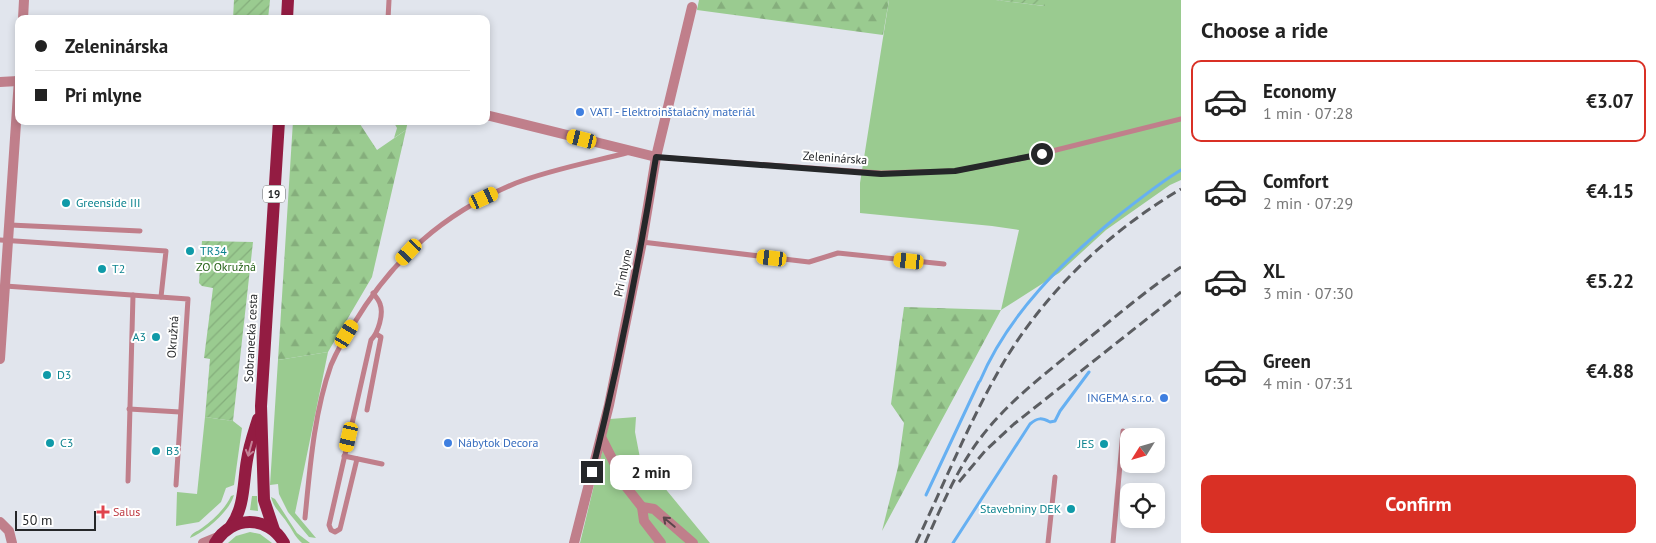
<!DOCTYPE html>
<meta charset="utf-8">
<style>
body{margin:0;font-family:"PT Sans",sans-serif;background:#f2f2f2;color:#222;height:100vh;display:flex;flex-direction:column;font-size:19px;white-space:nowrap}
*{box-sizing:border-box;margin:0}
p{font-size:16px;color:#767676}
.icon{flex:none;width:28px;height:28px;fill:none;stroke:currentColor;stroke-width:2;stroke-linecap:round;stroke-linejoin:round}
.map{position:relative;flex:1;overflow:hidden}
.panel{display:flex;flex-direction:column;background:#fff;width:475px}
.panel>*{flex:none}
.banner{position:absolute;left:15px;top:15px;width:475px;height:110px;border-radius:10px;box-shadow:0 2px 8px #0003;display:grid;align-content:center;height:110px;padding:0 20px;background:#fff}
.needle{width:32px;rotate:233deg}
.buttons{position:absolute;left:1120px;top:428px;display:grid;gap:10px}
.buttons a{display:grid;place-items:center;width:45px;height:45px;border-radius:10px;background:#fff;box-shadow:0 2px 8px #0003;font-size:25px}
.scale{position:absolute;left:15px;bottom:12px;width:81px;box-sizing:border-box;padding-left:5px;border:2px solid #252729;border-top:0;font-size:14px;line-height:18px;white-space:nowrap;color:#252729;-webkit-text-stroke:4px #fff;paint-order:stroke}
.end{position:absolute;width:22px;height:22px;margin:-11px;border:6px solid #252729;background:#fff;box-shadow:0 0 0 2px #fff}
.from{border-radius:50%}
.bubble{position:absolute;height:35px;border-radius:10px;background:#fff;box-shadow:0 2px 8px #0003;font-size:16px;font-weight:800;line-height:35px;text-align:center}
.car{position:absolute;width:15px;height:30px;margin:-15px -8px;border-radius:6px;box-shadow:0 0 4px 1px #0007;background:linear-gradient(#f5c518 24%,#345 0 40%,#f5c518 0 76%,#345 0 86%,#f5c518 0)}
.banner b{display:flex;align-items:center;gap:18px;height:48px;font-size:19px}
.banner b+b{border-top:1px solid #e0e0e0}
.banner i{width:12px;height:12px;background:#222}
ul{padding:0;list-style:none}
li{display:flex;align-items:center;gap:15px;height:82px;margin:0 10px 8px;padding:0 10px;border:2px solid transparent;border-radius:10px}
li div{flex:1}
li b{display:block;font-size:19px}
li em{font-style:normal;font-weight:800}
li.current{border-color:#d93025}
li>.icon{width:45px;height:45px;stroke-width:1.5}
h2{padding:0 20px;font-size:22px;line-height:60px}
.action{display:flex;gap:10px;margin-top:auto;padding:10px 20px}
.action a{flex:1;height:58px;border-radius:10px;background:#d93025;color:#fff;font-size:20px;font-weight:800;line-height:58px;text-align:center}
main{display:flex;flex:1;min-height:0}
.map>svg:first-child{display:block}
.green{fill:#9acb90}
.forest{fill:url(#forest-firs)}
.garden{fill:url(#garden-furrows)}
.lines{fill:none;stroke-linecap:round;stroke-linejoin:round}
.stream{stroke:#66b0f2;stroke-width:3}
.lane{stroke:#c07f8b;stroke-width:5}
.street{stroke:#c07f8b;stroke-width:10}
.primary{stroke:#931c42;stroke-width:12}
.rail{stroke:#5b5d61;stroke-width:3;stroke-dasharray:10 5;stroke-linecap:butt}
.oneway{stroke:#c48297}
.oneway2{stroke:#5b464b}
.route{stroke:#252729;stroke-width:6}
.shop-dot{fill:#3f7fe0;stroke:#fff;stroke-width:2}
.culture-dot{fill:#0f9aa8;stroke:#fff;stroke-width:2}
.health-dot{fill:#e0444e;stroke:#fff;stroke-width:2}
.labels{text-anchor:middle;stroke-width:4;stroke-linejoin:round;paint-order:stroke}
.shield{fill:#fff;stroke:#666869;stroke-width:1}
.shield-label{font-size:11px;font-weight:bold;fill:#252729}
.shop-label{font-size:12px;fill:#366cbe;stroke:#fff;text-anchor:start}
.street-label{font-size:12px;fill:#252729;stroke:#fff}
.culture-label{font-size:12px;fill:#0d838f;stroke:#fff;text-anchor:start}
.park-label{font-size:12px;fill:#28631a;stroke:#fff}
.health-label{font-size:12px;fill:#be3a42;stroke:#fff;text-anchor:start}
</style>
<main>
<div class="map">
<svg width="1181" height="543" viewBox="0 0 1181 543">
<defs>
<pattern id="forest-firs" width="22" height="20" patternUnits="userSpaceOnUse" patternTransform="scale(1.25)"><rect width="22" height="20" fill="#9acb90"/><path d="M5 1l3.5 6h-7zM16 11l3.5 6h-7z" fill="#85ae7c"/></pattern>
<pattern id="garden-furrows" width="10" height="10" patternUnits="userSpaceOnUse" patternTransform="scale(1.25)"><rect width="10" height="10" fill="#9acb90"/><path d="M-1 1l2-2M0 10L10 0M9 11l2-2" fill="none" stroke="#85ae7c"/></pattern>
</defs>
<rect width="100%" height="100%" fill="#e1e5ed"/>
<!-- green -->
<g class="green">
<path d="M889,0H996L1044,6L1045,0H1181V180L1170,185L1106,230L1059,273L1001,310L1019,230L992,226L860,213V183Z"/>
<path d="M393,121H408L406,130L394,138L397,128Z"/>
<path d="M328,352L295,513L316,538L309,537L288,512L279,494L278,484L270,485L278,360Z"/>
<path d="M205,417L233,421L242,428L234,485L226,488L221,502L199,522L176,526L177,492L197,494Z"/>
<path d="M636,417L635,432L640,458L710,543H580L610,419Z"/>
<path d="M234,495C230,511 205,532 190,538C192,532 197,532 202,528C213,520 225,509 231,496Z"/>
<path d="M252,496H257L258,511L250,510Z"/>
<path d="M271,497L275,499L297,533L310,543H302C295,537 293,531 288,524C282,514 274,509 271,497Z"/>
<path d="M250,532L260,534L272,543H228L236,536Z"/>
</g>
<!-- forest -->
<g class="forest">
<path d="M699,0H889L883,35L697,10Z"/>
<path d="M293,121H358L377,150L406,130L372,277L328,352L278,360Z"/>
<path d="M904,307L1001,310L882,531L898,467L904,423L891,404Z"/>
</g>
<!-- garden -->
<g class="garden">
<path d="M234,0H270L268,19H233Z"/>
<path d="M996,0H1045V6Z"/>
<path d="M202,241L253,242L233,421L205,417L210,359L204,358L213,288L202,286L199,283Z"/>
</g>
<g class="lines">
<!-- stream -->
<g class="stream">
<path d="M980,381C1008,314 1064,260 1119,215C1140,199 1159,183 1181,170"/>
<path d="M926,495L979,382"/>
<path d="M953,543L1030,424C1038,417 1042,418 1050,422L1055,421L1060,411L1089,372"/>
</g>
<!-- lane -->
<g class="lane">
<path d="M388,19L389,0"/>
<path d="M656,157L881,173L955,171L1024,158L1181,119"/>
<path d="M10,225L140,231"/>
<path d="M0,240L166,251L161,297"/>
<path d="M642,242L809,262L838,253L944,264"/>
<path d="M5,286L188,299L176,485"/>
<path d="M129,409L180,412"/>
<path d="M367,410L381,337L376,334"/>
<path d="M344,456L382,464"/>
<path d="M357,459L341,525L340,529L335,532L331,530L329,525L371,340C378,333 384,314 380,304C379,300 375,296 373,293"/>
<path d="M128,481L133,295"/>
<path d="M305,518C310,467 314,413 331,365C337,351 345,337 353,325C393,258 444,213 516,183C552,169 592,162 630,152"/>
<path d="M1048,543L1055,477"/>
<path d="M1113,543L1123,431"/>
</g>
<!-- street -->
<g class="street">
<path d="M23,19L24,0"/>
<path d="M0,82L18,81"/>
<path d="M486,115L656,157"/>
<path d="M0,359L19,79"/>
<path d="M601,437L627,488L642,507L644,521L661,543"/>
<path d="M642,507L654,509L693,543"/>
<path d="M0,522L9,531L12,543"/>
<path d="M203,543L220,536"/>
<path d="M574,543L609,405L642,242L656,157L692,7"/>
</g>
<!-- primary -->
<g class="primary">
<path d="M287,19L288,0"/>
<path d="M231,526C245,507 243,482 247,460C249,446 254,432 258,419"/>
<path d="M274,530L264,500L261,406L279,121"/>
<path d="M215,543C232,515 268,515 284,543"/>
</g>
<!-- rail -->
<g class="rail">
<path d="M959,482L985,451L1014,424L1181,292"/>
<path d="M916,543C944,484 969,422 1002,365C1045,292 1108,232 1181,189"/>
<path d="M925,543C942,506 957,468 982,436C1009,401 1045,374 1079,346C1113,319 1145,291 1181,267"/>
</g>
</g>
<!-- one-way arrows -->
<defs><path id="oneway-shaft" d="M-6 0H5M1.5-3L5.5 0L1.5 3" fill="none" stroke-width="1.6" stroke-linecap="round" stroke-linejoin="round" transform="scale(1.25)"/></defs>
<use class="oneway" href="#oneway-shaft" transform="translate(250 449) rotate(105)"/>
<use class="oneway2" href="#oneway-shaft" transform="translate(669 522) rotate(-140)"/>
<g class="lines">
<!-- route -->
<path class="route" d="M592,472C618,368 639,263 656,157L881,174L955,171L1042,154"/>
</g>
<!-- markers -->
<g class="shop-dot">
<circle cx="580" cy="112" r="5"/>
<circle cx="1164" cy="398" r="5"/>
<circle cx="448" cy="443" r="5"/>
</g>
<g class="culture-dot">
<circle cx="66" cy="203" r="5"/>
<circle cx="190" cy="251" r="5"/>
<circle cx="102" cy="269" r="5"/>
<circle cx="156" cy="337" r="5"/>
<circle cx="47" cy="375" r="5"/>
<circle cx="50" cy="443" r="5"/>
<circle cx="1104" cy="444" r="5"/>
<circle cx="156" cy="451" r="5"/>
<circle cx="1071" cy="509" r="5"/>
</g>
<path class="health-dot" d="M100.5 504.5h5v5h5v5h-5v5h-5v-5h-5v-5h5z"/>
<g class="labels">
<!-- shield labels -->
<rect class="shield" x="263" y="185.5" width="22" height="17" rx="4"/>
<g class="shield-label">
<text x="274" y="198">19</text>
</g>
<!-- shop labels -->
<g class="shop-label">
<text x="590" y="116">VATI - Elektroinštalačný materiál</text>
<text x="1154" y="402" text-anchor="end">INGEMA s.r.o.</text>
<text x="458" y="447">Nábytok Decora</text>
</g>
<!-- street labels -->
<g class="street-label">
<text transform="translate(835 158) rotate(4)" y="4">Zeleninárska</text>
<text transform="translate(623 273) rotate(-78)" y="4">Pri mlyne</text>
<text transform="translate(173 337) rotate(-86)" y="4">Okružná</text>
<text transform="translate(251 338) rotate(-87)" y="4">Sobranecká cesta</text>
</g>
<!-- culture labels -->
<g class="culture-label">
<text x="76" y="207">Greenside III</text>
<text x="200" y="255">TR34</text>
<text x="112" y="273">T2</text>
<text x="146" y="341" text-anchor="end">A3</text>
<text x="57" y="379">D3</text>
<text x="60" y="447">C3</text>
<text x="1094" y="448" text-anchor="end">JES</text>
<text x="166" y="455">B3</text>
<text x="1061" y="513" text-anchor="end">Stavebniny DEK</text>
</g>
<!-- park labels -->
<g class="park-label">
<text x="226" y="271">ZO Okružná</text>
</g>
<!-- health labels -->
<g class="health-label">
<text x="113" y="516">Salus</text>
</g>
</g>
</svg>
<div class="buttons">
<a><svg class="needle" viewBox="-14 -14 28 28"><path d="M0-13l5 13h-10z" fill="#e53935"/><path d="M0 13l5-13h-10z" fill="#767676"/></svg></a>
<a><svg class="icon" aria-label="locate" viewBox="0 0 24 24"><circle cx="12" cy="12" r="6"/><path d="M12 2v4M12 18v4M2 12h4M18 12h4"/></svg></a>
</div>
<div class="scale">50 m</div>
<i class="end from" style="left:1042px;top:154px"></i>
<i class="end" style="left:592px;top:472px"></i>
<div class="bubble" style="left:610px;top:455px;width:82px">2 min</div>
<i class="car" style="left:582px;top:139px;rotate:284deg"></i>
<i class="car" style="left:484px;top:198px;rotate:65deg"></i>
<i class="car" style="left:409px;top:252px;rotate:223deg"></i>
<i class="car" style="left:772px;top:258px;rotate:277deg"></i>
<i class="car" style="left:909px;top:261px;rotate:276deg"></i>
<i class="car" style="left:347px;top:334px;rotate:31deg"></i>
<i class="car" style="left:349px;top:437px;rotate:193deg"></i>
<div class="banner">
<b><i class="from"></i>Zeleninárska</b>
<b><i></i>Pri mlyne</b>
</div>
</div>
<section class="panel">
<h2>Choose a ride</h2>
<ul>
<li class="current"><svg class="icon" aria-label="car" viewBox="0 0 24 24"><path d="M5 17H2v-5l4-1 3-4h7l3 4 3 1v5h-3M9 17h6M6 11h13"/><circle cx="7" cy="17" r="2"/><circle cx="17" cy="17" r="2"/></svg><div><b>Economy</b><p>1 min · 07:28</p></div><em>€3.07</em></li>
<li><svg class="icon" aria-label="car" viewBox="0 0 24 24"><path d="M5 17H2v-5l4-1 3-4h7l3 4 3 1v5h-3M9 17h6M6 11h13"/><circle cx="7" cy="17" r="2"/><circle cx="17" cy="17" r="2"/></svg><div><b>Comfort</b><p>2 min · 07:29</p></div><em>€4.15</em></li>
<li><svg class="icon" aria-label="car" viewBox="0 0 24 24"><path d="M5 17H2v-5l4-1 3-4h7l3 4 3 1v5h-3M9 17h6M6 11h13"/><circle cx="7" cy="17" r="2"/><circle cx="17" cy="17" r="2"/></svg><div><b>XL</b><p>3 min · 07:30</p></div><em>€5.22</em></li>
<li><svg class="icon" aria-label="car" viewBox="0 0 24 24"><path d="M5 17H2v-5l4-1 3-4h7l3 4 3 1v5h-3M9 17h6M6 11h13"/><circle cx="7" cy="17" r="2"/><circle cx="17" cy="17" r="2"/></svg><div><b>Green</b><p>4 min · 07:31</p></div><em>€4.88</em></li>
</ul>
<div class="action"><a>Confirm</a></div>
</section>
</main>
